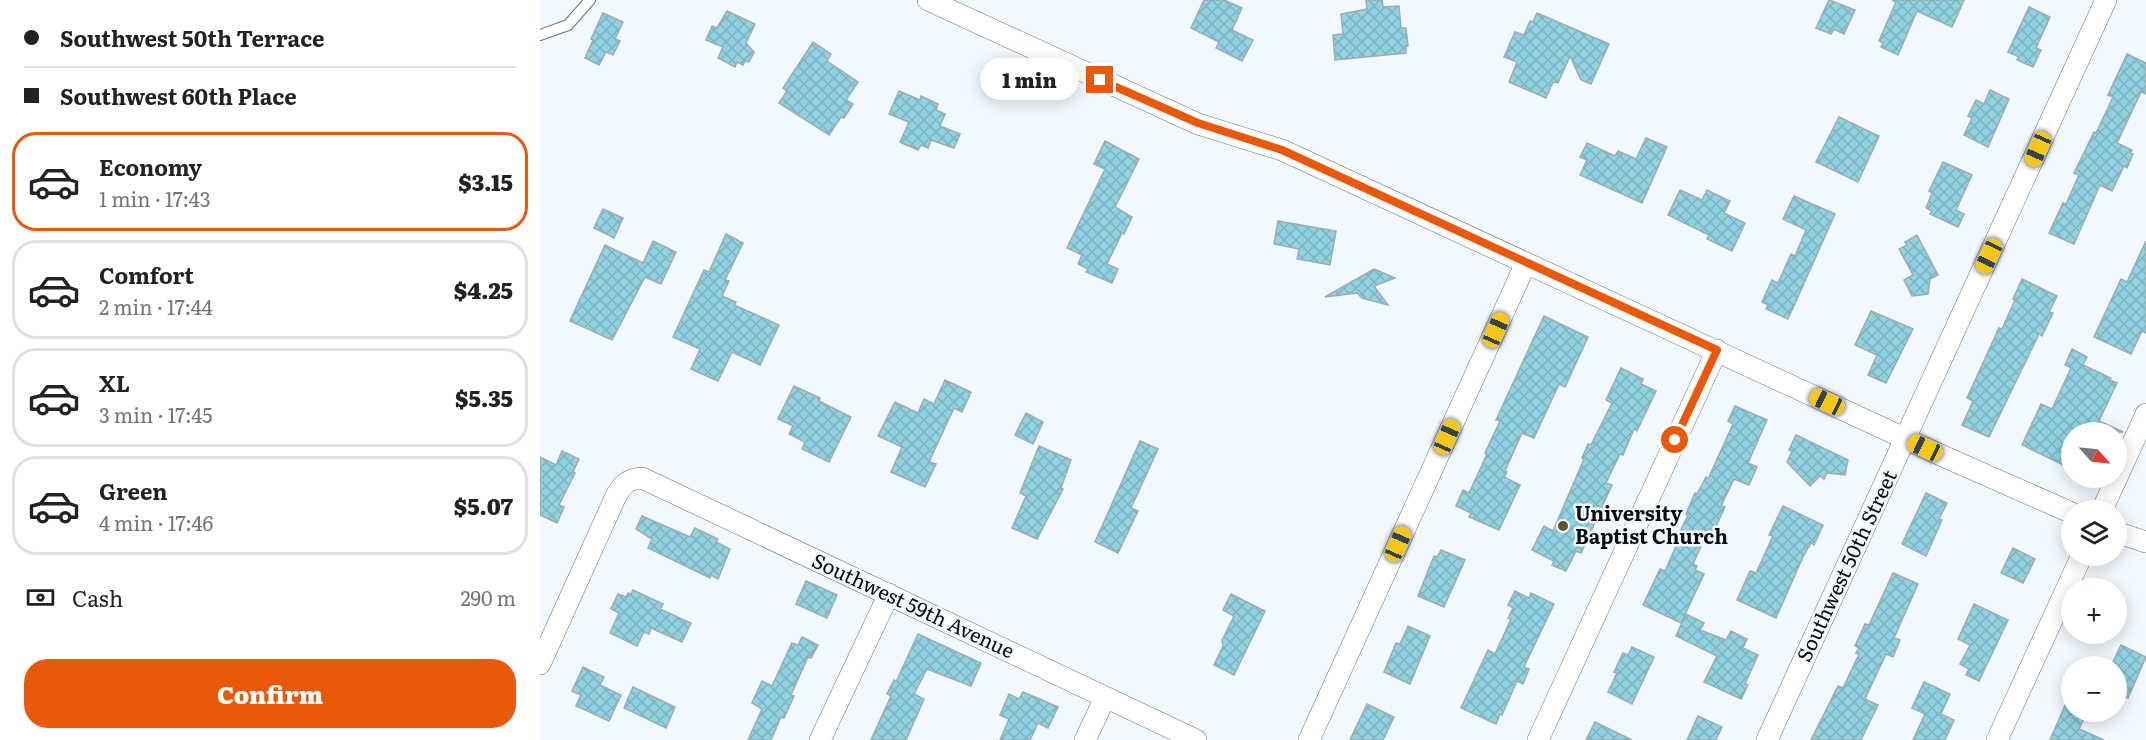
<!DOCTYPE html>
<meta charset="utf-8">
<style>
body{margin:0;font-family:Literata,serif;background:#f2f2f2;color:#222;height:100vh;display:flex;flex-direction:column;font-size:22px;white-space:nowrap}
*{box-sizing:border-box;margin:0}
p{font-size:20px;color:#767676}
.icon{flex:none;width:33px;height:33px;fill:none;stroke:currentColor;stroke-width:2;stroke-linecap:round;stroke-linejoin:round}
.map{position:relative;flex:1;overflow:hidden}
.side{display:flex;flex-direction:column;background:#fff;width:540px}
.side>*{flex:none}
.banner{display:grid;align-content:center;height:132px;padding:0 24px;background:#fff}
.needle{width:39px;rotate:117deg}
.buttons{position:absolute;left:1521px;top:422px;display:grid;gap:12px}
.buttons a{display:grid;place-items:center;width:66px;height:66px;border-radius:50%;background:#fff;box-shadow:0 3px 15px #0003;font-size:30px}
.end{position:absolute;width:27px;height:27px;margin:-14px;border:8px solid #ea580c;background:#fff;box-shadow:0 0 0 3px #fff}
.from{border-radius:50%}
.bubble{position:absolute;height:42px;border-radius:21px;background:#fff;box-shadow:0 3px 15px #0003;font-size:20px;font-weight:800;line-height:42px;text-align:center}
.car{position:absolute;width:18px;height:36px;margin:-18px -9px;border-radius:8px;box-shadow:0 0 4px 2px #0007;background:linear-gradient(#f5c518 24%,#345 0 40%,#f5c518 0 76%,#345 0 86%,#f5c518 0)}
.banner b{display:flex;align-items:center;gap:21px;height:57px;font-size:22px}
.banner b+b{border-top:2px solid #e0e0e0}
.banner i{width:15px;height:15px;background:#222}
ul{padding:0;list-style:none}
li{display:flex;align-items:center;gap:18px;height:99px;margin:0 12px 9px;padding:0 12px;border:3px solid #e0e0e0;border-radius:24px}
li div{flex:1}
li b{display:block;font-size:22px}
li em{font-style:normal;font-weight:800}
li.current{border-color:#ea580c}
li>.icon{width:54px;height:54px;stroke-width:1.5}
.pay{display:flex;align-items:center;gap:15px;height:66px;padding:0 24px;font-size:22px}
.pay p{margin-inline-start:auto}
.button{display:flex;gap:12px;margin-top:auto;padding:12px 24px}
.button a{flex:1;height:69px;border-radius:24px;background:#ea580c;color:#fff;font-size:24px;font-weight:800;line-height:69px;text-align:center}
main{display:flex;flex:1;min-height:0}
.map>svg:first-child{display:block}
.building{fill:url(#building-cross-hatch);stroke:#9dacb0;stroke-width:1.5}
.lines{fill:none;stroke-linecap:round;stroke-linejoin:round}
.service-casing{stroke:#68727a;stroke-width:12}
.minor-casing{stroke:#68727a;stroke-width:22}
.service{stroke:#fff;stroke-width:10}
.minor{stroke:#fff;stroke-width:21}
.route{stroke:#ea580c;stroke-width:8}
.poi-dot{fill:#5f5724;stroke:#f1f8fe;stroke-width:2}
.labels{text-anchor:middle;stroke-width:5;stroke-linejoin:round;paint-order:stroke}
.poi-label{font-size:20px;font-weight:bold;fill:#080c0f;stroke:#f1f8fe;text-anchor:start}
.street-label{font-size:20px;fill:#080c0f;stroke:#f1f8fe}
</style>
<main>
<section class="side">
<div class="banner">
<b><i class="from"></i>Southwest 50th Terrace</b>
<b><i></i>Southwest 60th Place</b>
</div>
<ul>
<li class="current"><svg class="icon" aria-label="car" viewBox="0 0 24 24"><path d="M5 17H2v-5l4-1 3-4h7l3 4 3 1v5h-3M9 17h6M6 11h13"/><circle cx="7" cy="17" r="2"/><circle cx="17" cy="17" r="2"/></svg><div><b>Economy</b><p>1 min · 17:43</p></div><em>$3.15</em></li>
<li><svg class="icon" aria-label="car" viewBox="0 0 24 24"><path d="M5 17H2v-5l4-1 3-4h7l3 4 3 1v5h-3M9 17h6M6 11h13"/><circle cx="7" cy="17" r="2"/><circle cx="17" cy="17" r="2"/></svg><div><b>Comfort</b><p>2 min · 17:44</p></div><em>$4.25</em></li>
<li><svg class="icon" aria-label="car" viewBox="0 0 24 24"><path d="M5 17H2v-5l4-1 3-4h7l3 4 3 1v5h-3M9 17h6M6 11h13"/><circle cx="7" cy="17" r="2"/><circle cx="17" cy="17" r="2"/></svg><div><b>XL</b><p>3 min · 17:45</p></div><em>$5.35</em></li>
<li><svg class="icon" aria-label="car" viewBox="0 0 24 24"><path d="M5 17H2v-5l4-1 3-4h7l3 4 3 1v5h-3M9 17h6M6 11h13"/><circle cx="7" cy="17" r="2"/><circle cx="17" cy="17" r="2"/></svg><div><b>Green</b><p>4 min · 17:46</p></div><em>$5.07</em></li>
</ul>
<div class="pay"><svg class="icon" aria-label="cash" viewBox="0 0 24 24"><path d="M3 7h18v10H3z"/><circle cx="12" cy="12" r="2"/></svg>Cash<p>290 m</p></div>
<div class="button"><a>Confirm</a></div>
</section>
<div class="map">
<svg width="1606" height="740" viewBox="0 0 1606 740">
<defs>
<pattern id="building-cross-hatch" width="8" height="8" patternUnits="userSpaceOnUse" patternTransform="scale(1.5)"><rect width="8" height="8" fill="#91d2e2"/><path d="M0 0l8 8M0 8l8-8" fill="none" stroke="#7cb3c1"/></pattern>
</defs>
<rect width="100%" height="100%" fill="#f1f8fe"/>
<!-- building -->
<g class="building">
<path d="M664,0H684L702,8L692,30L713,40L702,61L676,48L679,42L651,28Z"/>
<path d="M826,0H842L843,7L859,6L861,28H866L868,46H866V53L795,60L793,35L803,34L801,14L827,9Z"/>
<path d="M1289,0L1315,10L1304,34L1294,29L1291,34L1276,28Z"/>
<path d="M1352,0H1424L1412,27L1377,11L1358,55L1341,47L1343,43L1339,41L1356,2Z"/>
<path d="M1489,7L1510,17L1496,48L1501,50L1493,67L1477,60L1479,57L1468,52Z"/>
<path d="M187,11L215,24L206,43L214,52L209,62L205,61L203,65L197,62L195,67L178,58L183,47L166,40L172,26L177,28Z"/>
<path d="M63,13L83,22L75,39L80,41L73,55L66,52L59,65L45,58L53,40L51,39Z"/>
<path d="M997,13L1069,44L1051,84L1041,80L1030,56L1018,83L1013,82L1006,98L969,82L977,62L964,57L975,32L984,35L990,21L993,22Z"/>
<path d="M273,42L291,54L287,61L318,82L306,100L313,104L304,118L301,117L289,135L239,103L247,91L243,88Z"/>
<path d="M1587,54L1606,63V94L1601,92L1577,143L1592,150L1590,153L1593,154L1587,168L1584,166L1572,191L1560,185L1534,244L1509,233L1523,203L1526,204L1539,175L1534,173L1554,132L1556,133L1573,97L1568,95Z"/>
<path d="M1450,90L1469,99L1448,147L1424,135L1432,118L1428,116L1436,100L1444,104Z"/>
<path d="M359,91L380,100L381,96L398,104L396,110L405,114L400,126L420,134L414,148L391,140L388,148L381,145L378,150L360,142L369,122L349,114Z"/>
<path d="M1299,117L1339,136L1318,182L1276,162Z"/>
<path d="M1106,138L1127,147L1102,203L1040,175L1047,160L1040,157L1047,143L1075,156L1078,151L1096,159Z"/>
<path d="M565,141L599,159L575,207L592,217L584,234L582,233L567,264L578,269L572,283L546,272L548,269L538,264L542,255L527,248L565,169L554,164Z"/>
<path d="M1403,162L1432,175L1416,210L1424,214L1418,227L1390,214L1392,211L1386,208L1392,193L1389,191Z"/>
<path d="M1140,190L1162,200L1167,190L1190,201L1184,213L1205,223L1192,251L1167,239L1169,235L1128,215Z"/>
<path d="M1254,196L1295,214L1248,319L1226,309L1228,305L1222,302L1232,280L1238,283L1251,254L1255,256L1266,230L1243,219Z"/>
<path d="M63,209L83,218L74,238L54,228Z"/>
<path d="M738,221L796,231L790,265L757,259L759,249L734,244Z"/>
<path d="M186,234L203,243L185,280L189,281L182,296L196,302L194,305L239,325L220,365L192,352L178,381L151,369L160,349L133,337L164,270L169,272Z"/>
<path d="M1377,235L1398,275L1390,279L1388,294L1372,296L1364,280L1373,275L1359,249L1367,245L1365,242Z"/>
<path d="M113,241L136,252L121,284L105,277L72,340L30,321L65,245L103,263Z"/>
<path d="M1606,241V333L1602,331L1591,354L1554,337L1581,279L1587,282Z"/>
<path d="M834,269L855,278L834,286L848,305L822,298L817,293L785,297Z"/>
<path d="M1482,279L1517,296L1509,312L1513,313L1502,336L1499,334L1449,437L1422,425L1433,401L1427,398L1459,328L1462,329L1475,300L1473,299Z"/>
<path d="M1331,311L1373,329L1346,383L1328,375L1337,355L1315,345Z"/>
<path d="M1004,316L1048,337L1025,387L1019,384L994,438L982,433L965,471L967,472L964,477L980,485L959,530L929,517L931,513L916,506L923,490L929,493L947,454L945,453L960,421L956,420Z"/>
<path d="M1532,349L1547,357L1543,365L1571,378L1570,380L1577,383L1559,421L1583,432H1532V469L1482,445L1501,404L1512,409L1531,368L1525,365Z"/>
<path d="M1081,368L1103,379L1101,384L1116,391L1097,431L1094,429L1083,455L1080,454L1066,483L1072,485L1041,553L1036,551L1026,571L1012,565L1014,561L992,550L1004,526L1013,531L1044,459L1042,458L1048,444L1051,445L1072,403L1066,400Z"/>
<path d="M405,380L431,392L422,412L414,408L389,462L396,464L385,487L351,472L362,447L338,436L355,402L378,413L384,399L394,404Z"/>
<path d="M254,386L280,398L279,401L311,417L289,462L262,449L265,442L249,434L253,426L238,419Z"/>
<path d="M1195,406L1227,420L1208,463L1217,467L1209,485L1194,479L1181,506L1185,507L1174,531L1169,529L1153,564L1157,566L1155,570L1164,574L1141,623L1103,605L1120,569L1125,571L1140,537L1138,536L1148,515L1146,514L1155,493L1157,494L1166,477L1168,479L1193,424L1188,421Z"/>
<path d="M486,413L503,422L493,444L475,435Z"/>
<path d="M1256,435L1308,460L1305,475L1287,473L1284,479L1280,476L1270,486L1247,462L1252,451L1249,450Z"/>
<path d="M600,441L618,449L591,508L598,511L578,553L555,542Z"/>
<path d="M499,446L531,460L521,488L523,489L497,539L472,528L486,496L480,493Z"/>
<path d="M22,451L39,459L33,472L35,473L19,505L24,507L17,523L0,515V457L16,465Z"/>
<path d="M1386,493L1407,503L1399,519L1402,520L1386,556L1362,544Z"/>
<path d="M1243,506L1283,525L1274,545L1271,543L1263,557L1236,618L1197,600L1210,571L1216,573L1233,536L1229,535Z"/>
<path d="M102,516L150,537L155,528L178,539L176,542L190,549L178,579L171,575L170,578L108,548L112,539L96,529Z"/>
<path d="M1473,548L1495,559L1483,583L1461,573Z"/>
<path d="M901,550L925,560L904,607L878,596L894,556L897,557Z"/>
<path d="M1353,573L1378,584L1354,638L1360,640L1353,657L1346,654L1325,699L1338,705L1321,740H1271L1298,686L1303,688L1319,654L1316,653L1319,648L1315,646L1325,624L1329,625Z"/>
<path d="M266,581L297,595L287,618L256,604Z"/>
<path d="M93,590L123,604L120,609L151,623L142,642L111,628L109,634L104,632L97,646L70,633L79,613L71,609L78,594L86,597L88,593L91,594Z"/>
<path d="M975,591L989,598L991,593L1014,604L984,667L989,669L983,684L977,681L962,715L960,714L956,724L921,708L948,650L955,654L971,619L968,618L973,608L968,605Z"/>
<path d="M691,594L725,611L694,675L674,665L683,646L682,640L694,616L683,610Z"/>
<path d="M1434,604L1468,620L1439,681L1426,675L1429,669L1420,664L1430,645L1418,639Z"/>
<path d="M1146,614L1164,623L1160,630L1186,640L1191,631L1207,639L1203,648L1218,655L1205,684L1208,685L1201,699L1164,682L1177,656L1136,636Z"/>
<path d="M868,626L890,636L870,684L844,672L856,643L860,644Z"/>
<path d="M378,634L441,663L431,686L387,669L374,694L384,699L366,740H331L351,696L347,694L354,680L356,682Z"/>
<path d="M262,637L278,645L271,658L268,657L251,695L254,696L244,718L241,717L231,740H208L222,709L212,703L222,681L232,686L252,643L258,645Z"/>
<path d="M1581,645L1606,657L1588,698L1576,693V666H1571Z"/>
<path d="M1092,647L1114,657L1092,704L1068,692L1077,673L1074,672L1083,653L1088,655Z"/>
<path d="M43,667L64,677L60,685L81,695L69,721L36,706L41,695L32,691Z"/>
<path d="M1384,682L1410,694L1401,714L1414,720L1405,740H1373L1385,714L1372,708Z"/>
<path d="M93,687L135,707L126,728L84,708Z"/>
<path d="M483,692L518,707L508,728L498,723L490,740H460L469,719L460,715L469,694L479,699Z"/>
<path d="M1526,703L1532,706V711H1542L1547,713L1539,729L1564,740H1510Z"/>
<path d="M827,704L854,717L843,740H810Z"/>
<path d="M1158,716L1182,727L1176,740H1147Z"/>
<path d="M1055,722L1092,740H1046Z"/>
</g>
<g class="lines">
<defs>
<path id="service" d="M0,35L28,25L50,0"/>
<g id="minor">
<path d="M388,0L658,124L742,150L1405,457L1532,513"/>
<path d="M1562,510L1606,414"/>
<path d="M1576,532L1606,542"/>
<path d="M0,664L76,496C82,485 88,479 102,478L656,740"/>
<path d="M280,740L349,594"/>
<path d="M545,740L565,698"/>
<path d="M769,740L986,263"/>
<path d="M998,740L1177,350"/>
<path d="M1227,740L1566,0"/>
<path d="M1457,740L1542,555"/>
</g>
</defs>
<!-- service casing -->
<use href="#service" class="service-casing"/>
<!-- minor casing -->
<use href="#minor" class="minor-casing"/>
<!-- service -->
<use href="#service" class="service"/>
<!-- minor -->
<use href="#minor" class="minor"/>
</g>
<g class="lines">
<!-- route -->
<path class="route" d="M560,80L658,123L742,150L1177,350L1135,440"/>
</g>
<!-- markers -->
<circle class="poi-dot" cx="1023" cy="526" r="6"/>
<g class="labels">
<!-- poi labels -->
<g class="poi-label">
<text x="1035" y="521">University<tspan x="1035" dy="23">Baptist Church</tspan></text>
</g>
<!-- street labels -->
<g class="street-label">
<text transform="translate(1307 566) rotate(-65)" y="7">Southwest 50th Street</text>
<text transform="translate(373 606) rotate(25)" y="7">Southwest 59th Avenue</text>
</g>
</g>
</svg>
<div class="buttons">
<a><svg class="needle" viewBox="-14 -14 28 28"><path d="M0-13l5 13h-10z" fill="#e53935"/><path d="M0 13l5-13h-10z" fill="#767676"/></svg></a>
<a><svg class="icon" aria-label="layers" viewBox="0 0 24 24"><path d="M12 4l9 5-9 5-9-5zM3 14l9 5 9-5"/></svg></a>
<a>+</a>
<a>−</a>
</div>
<i class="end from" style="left:1135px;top:440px"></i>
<i class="end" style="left:560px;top:80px"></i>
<div class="bubble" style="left:440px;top:58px;width:99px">1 min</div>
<i class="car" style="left:1498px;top:149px;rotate:204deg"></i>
<i class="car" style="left:1449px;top:256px;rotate:205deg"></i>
<i class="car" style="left:956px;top:330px;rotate:24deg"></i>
<i class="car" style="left:1287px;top:402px;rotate:295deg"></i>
<i class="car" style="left:907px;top:437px;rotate:24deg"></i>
<i class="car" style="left:1385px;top:448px;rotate:295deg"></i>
<i class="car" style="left:858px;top:544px;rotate:24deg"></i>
</div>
</main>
